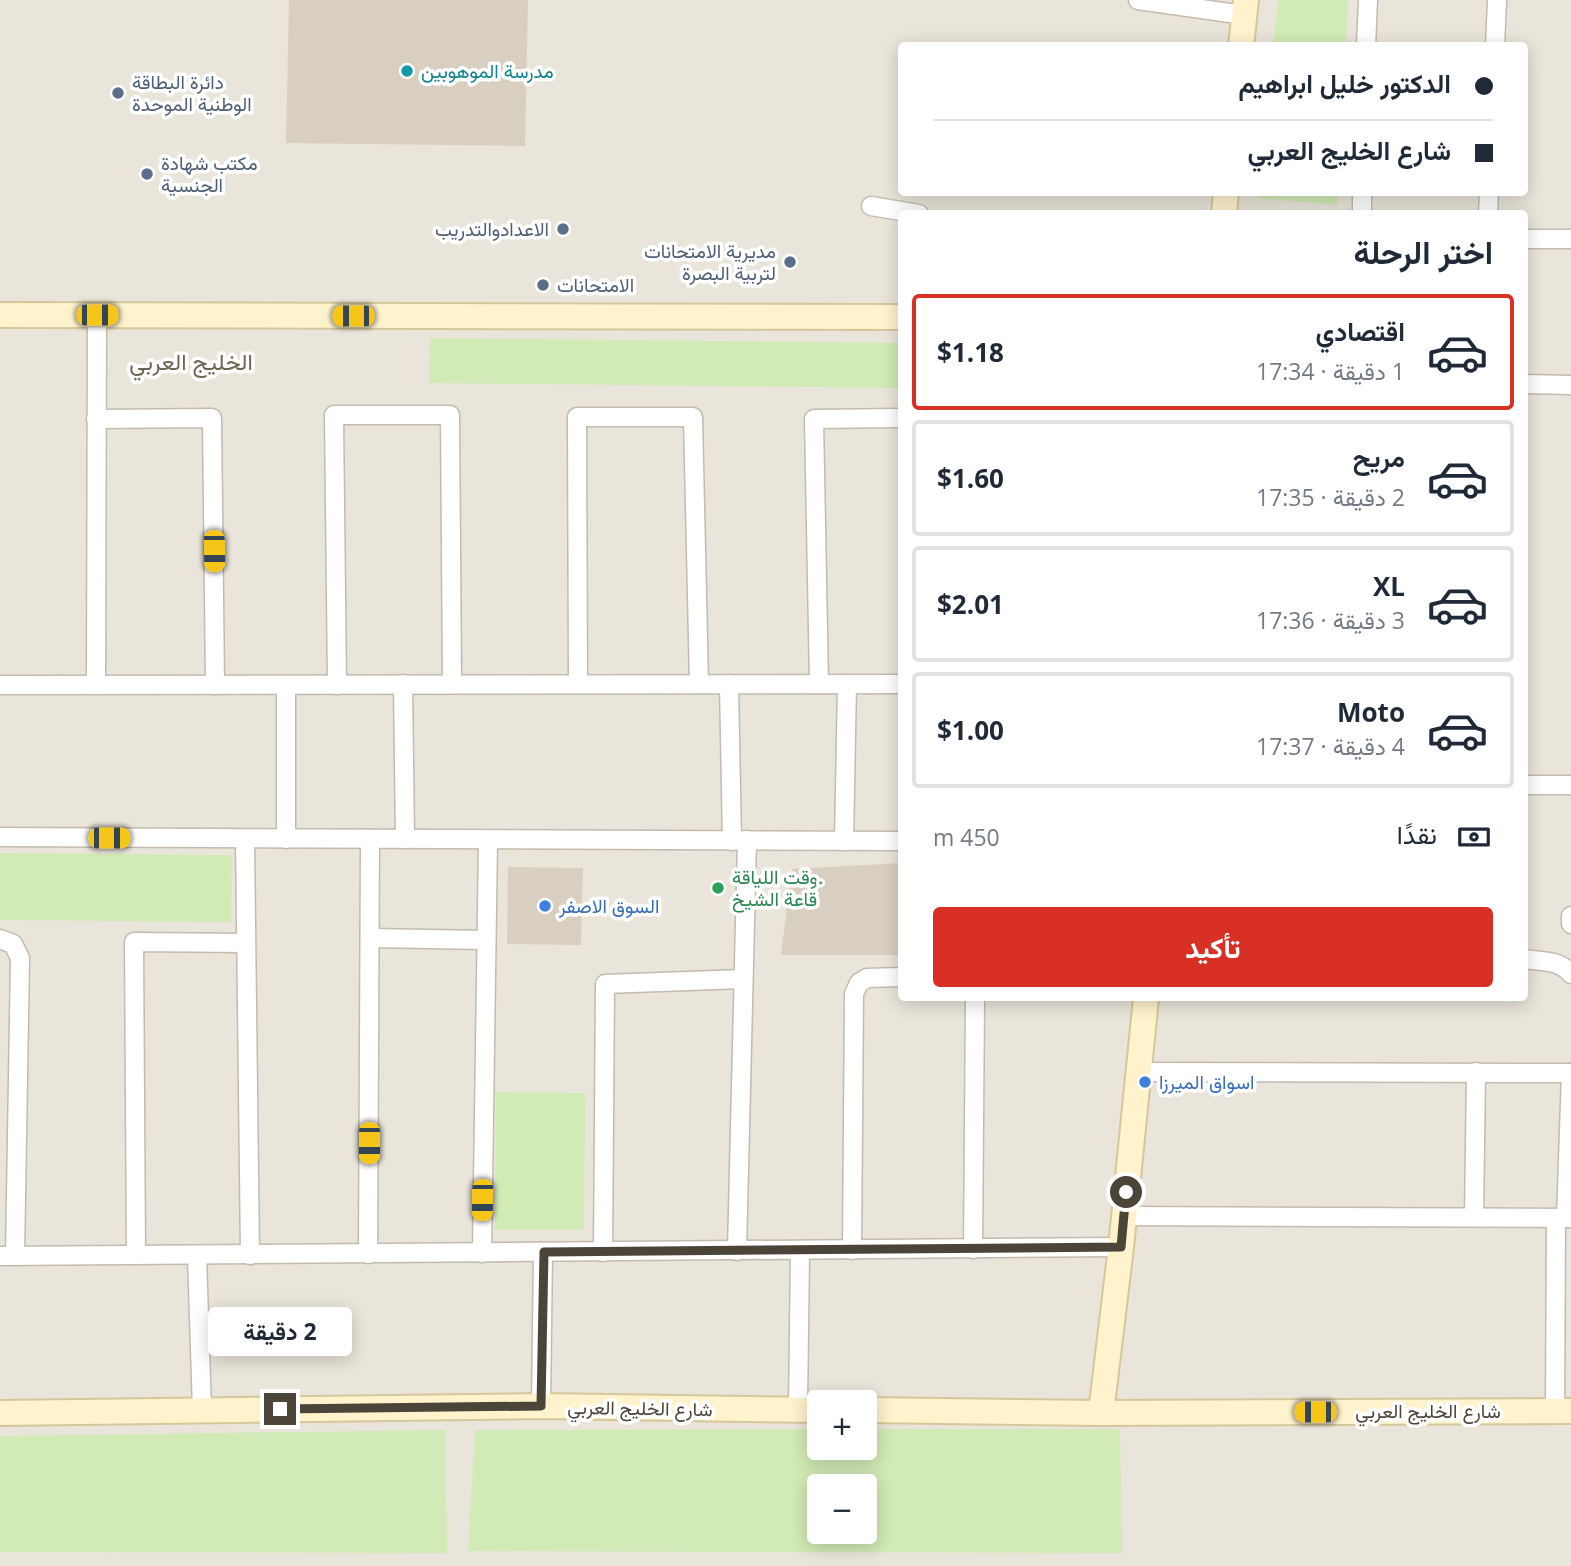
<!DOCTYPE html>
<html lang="ar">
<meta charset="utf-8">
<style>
body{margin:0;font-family:"Open Sans",Vazirmatn,sans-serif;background:#f2f2f3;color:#1f2937;direction:rtl;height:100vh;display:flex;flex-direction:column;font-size:26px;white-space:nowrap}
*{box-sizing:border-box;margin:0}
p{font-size:23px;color:#747a83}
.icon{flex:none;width:38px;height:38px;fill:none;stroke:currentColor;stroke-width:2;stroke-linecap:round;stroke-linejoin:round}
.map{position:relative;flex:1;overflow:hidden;direction:ltr}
.sheet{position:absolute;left:898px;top:210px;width:630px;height:791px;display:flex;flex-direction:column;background:#fff;border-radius:7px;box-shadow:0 4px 18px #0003;direction:rtl}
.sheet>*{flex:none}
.hud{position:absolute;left:898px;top:42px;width:630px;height:154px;border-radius:7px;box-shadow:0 4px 18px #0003;direction:rtl;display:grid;align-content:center;height:154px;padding:0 35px;background:#fff}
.tools{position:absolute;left:807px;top:1390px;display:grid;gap:14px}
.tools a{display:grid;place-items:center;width:70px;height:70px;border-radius:7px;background:#fff;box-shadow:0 4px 18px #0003;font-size:35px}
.end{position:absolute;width:32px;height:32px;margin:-16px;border:9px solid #4b4439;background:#fff;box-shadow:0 0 0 4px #fff}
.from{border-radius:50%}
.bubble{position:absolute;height:49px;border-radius:7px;background:#fff;box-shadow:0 4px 18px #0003;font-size:23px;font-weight:700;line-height:49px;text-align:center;direction:rtl}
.car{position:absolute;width:21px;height:42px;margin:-21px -10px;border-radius:9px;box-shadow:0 0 5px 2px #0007;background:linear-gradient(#f5c518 24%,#345 0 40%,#f5c518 0 76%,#345 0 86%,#f5c518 0)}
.hud b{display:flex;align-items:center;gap:24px;height:66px;font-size:26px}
.hud b+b{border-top:2px solid #e0e1e3}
.hud i{width:18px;height:18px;background:#1f2937}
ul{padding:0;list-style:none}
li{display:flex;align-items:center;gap:21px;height:116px;margin:0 14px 10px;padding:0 21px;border:4px solid #e0e1e3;border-radius:7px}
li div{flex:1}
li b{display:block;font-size:26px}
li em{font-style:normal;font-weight:700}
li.active{border-color:#d93025}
li>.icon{width:63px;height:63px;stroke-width:1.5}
h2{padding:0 35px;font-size:32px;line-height:84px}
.pay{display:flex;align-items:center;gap:18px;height:77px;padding:0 35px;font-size:26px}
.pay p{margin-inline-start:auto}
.primary-button{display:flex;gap:14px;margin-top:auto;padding:14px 35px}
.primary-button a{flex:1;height:80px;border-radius:7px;background:#d93025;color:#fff;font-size:28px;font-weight:700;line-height:80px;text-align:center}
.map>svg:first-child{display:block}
.residential{fill:#eae5da;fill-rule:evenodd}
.green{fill:#d2eab5;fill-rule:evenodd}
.building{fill:#d8cfc1}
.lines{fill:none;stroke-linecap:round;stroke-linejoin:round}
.street-casing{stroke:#c2bbae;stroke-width:21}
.secondary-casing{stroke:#d6c79b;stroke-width:28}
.street{stroke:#fff;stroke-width:18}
.secondary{stroke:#fff3cd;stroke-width:24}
.route{stroke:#4b4439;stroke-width:9}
.culture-dot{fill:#0f9aa8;stroke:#fff;stroke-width:2.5}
.service-dot{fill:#5c6f8a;stroke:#fff;stroke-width:2.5}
.leisure-dot{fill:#2e9e5b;stroke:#fff;stroke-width:2.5}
.shop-dot{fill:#3f7fe0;stroke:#fff;stroke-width:2.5}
.labels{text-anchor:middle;stroke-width:7;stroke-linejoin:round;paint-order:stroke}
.culture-label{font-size:19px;fill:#0d838f;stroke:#fff;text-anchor:start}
.service-label{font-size:19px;fill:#4e5e75;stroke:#fff;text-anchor:start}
.leisure-label{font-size:19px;fill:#27864d;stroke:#fff;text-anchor:start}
.shop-label{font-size:19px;fill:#366cbe;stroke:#fff;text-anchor:start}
.street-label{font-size:19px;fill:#4b4439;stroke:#fff}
.quarter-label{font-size:23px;fill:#6e6250;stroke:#fff}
</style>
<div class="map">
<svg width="1571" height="1566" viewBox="0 0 1571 1566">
<rect width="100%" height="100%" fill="#f6f3ec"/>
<!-- residential -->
<path class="residential" d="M0,0H1571V1566H0ZM901,46H1524V192H901ZM901,214H1524V998H901ZM819,1402H864V1447H819ZM819,1486H864V1531H819Z"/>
<!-- green -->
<g class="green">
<path d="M1278,0H1348L1346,45H1273Z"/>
<path d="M1258,193H1338L1337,205L1257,198Z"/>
<path d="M430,338L901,343V388L429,383Z"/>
<path d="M0,853L232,855L231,922L0,920Z"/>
<path d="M496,1092L585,1093L584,1230H495Z"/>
<path d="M819,1429V1447H864L865,1429H1120L1122,1553L468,1551L475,1430ZM819,1486H864V1531H819Z"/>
<path d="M445,1430L447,1553L0,1552V1436Z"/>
</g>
<!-- building -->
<g class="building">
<path d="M289,0H528L525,146L286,143Z"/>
<path d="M901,863V955H781L792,869Z"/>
<path d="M508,867L583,868L581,945L507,944Z"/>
</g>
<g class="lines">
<defs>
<g id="street">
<path d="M1138,0L1244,15"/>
<path d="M1366,46L1368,0"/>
<path d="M1495,46L1497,0"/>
<path d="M871,206L919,214"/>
<path d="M1362,214V192"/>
<path d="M1488,214L1489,192"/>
<path d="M1524,239H1571"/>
<path d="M1524,384L1571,385"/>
<path d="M96,419L212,418L215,685"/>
<path d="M403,684L405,839"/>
<path d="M578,684L577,417H693L699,684"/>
<path d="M729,684L732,841"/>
<path d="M819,684L814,419L901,418"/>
<path d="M0,685L901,684"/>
<path d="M96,685L97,315"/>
<path d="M337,685L334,415H450L452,684"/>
<path d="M1524,785H1571"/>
<path d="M0,837L901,841"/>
<path d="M245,839L250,1255"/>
<path d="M286,839V685"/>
<path d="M844,841L847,684"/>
<path d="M1571,916V924"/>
<path d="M371,938L486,940"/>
<path d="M0,939L13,944L20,958L15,1256"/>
<path d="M1524,959C1542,962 1559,959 1571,974"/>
<path d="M1139,1072L1571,1073"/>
<path d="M1124,1216L1571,1218"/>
<path d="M1474,1217L1476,1072"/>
<path d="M1566,1218L1571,1073"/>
<path d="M973,1249L975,998"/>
<path d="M852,1250L854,994L859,983L867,978L901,977"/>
<path d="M737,1251L747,840"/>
<path d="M603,1252L605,984L743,979"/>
<path d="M482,1253L488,840"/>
<path d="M368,1254L370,839"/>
<path d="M136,1255L134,942L246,943"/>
<path d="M197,1255L202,1410"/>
<path d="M0,1256L1121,1247"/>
<path d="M541,1406L543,1252"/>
<path d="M798,1409L800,1250"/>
<path d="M1555,1411L1556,1218"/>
</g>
<g id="secondary">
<path d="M1241,46L1246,0"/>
<path d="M1224,214L1226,192"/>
<path d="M0,315L901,317"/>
<path d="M864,1410L1101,1413L1571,1411"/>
<path d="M0,1413L541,1406L819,1410"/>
<path d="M1101,1413L1121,1247L1146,998"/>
</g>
</defs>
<!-- street casing -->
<use href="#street" class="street-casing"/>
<!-- secondary casing -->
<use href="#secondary" class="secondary-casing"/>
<!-- street -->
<use href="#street" class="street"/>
<!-- secondary -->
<use href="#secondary" class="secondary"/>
</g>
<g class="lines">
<!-- route -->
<path class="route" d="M280,1409L541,1406L544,1252L1121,1247L1126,1192"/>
</g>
<!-- markers -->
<circle class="culture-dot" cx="407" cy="71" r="7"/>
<g class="service-dot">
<circle cx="118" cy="93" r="7"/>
<circle cx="147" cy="174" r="7"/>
<circle cx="563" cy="229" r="7"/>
<circle cx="790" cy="262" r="7"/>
<circle cx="543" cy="285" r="7"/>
</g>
<circle class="leisure-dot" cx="718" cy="888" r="7"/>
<g class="shop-dot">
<circle cx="545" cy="906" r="7"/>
<circle cx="1145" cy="1082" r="7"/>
</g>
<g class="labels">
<!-- culture labels -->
<g class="culture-label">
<text x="421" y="78">مدرسة الموهوبين</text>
</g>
<!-- service labels -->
<g class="service-label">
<text x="132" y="89">دائرة البطاقة<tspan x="132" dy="22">الوطنية الموحدة</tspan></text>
<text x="161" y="170">مكتب شهادة<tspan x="161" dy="22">الجنسية</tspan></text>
<text x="549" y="236" text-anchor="end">الاعدادوالتدريب</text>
<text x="776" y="258" text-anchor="end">مديرية الامتحانات<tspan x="776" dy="22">لتربية البصرة</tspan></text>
<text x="557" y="292">الامتحانات</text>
</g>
<!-- leisure labels -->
<g class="leisure-label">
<text x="732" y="884">وقت اللياقة.<tspan x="732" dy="22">قاعة الشيخ</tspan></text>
</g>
<!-- shop labels -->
<g class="shop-label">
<text x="559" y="913">السوق الاصفر</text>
<text x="1159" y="1089">اسواق الميرزا</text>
</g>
<!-- street labels -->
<g class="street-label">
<text transform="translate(640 1408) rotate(1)" y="7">شارع الخليج العربي</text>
<text x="1428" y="1418">شارع الخليج العربي</text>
</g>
<!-- quarter labels -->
<g class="quarter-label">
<text x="191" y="370">الخليج العربي</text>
</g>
</g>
</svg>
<div class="tools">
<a>+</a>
<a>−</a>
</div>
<i class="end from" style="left:1126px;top:1192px"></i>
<i class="end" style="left:280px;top:1409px"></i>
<div class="bubble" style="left:208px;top:1307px;width:144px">2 دقيقة</div>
<i class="car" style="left:97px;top:315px;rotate:90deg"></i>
<i class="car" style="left:353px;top:316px;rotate:270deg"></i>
<i class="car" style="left:214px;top:551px;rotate:179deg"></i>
<i class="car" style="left:109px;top:838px;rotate:90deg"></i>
<i class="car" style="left:369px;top:1143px;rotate:180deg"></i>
<i class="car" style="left:482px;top:1200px;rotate:181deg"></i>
<i class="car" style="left:1315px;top:1412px;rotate:270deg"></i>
<div class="hud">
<b><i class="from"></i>الدكتور خليل ابراهيم</b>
<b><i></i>شارع الخليج العربي</b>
</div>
<section class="sheet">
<h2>اختر الرحلة</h2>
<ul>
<li class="active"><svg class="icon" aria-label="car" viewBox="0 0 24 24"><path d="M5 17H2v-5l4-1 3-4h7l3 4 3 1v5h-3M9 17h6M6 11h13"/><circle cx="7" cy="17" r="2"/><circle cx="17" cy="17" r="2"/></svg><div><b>اقتصادي</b><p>1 دقيقة · 17:34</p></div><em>$1.18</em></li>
<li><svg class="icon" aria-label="car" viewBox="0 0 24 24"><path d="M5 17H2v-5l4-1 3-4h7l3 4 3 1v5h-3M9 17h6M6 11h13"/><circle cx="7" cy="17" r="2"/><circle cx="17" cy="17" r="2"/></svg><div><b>مريح</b><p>2 دقيقة · 17:35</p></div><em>$1.60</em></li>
<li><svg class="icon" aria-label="car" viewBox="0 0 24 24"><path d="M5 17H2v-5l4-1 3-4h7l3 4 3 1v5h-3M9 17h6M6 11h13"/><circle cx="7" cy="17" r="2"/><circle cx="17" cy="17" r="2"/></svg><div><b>XL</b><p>3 دقيقة · 17:36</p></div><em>$2.01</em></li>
<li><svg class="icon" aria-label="car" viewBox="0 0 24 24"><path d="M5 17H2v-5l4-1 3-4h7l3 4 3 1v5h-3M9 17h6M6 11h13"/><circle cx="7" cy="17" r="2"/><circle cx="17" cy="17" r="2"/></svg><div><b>Moto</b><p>4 دقيقة · 17:37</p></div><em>$1.00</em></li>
</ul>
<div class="pay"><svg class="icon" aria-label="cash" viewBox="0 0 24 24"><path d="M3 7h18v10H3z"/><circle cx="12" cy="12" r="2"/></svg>نقدًا<p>450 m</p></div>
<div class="primary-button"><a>تأكيد</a></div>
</section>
</div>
